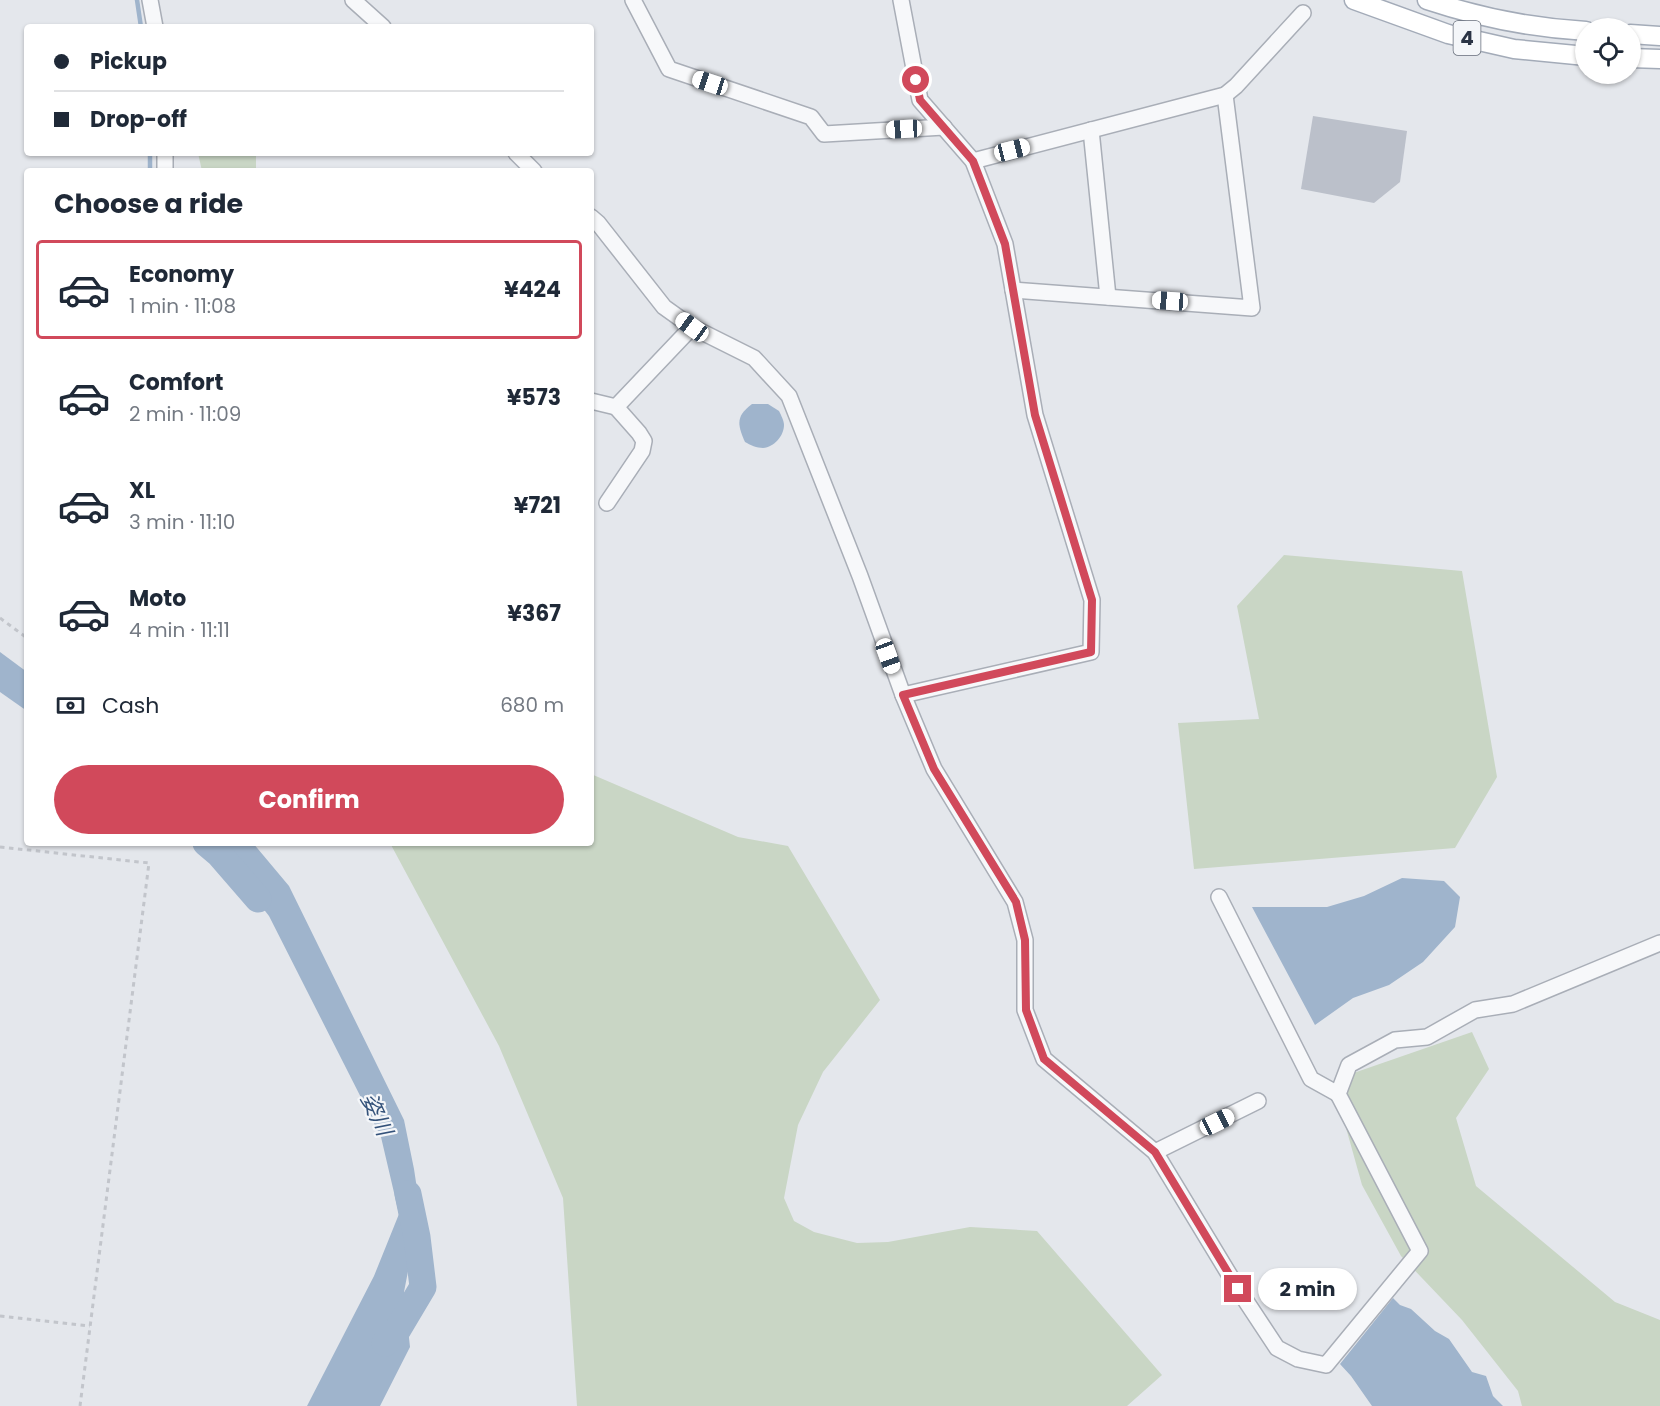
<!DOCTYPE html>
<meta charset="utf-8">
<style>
body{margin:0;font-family:Poppins,"Noto Sans JP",sans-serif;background:#f6f6f7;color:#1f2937;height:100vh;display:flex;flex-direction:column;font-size:22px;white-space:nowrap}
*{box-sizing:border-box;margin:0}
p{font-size:20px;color:#747a83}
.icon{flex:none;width:33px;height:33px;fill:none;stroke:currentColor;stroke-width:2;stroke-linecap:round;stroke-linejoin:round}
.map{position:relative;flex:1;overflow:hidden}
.sheet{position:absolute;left:24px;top:168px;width:570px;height:678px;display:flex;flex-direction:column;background:#fff;border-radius:6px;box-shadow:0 2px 4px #0004}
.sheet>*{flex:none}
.hud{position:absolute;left:24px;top:24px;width:570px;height:132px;border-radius:6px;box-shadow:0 2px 4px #0004;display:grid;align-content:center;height:132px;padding:0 30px;background:#fff}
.buttons{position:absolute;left:1575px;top:18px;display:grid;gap:12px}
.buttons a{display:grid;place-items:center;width:66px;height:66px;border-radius:50%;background:#fff;box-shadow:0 2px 4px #0004;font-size:30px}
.end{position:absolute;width:27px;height:27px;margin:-14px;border:8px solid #d1495b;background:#fff;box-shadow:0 0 0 3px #fff}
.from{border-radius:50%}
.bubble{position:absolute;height:42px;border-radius:21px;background:#fff;box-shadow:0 2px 4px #0004;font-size:20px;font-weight:700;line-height:42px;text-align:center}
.car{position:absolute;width:18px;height:36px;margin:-18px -9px;border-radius:8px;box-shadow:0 0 4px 2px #0007;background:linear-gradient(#fff 24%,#345 0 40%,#fff 0 76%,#345 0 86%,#fff 0)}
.hud b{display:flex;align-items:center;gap:21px;height:57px;font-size:22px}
.hud b+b{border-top:2px solid #e0e1e3}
.hud i{width:15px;height:15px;background:#1f2937}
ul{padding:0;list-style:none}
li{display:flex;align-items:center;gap:18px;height:99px;margin:0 12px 9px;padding:0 18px;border:3px solid transparent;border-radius:6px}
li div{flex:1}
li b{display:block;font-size:22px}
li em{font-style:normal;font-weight:700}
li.on{border-color:#d1495b}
li>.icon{width:54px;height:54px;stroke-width:1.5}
h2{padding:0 30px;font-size:27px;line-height:72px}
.pay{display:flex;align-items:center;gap:15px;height:66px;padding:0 30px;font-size:22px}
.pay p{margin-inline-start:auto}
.button{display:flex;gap:12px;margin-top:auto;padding:12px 30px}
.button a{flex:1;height:69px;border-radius:36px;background:#d1495b;color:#fff;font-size:24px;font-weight:700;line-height:69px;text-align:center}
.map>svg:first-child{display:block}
.green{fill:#c9d6c5}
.water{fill:#9fb4cc}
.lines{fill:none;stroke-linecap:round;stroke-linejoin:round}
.stream{stroke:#9fb4cc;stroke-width:4.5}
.river{stroke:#9fb4cc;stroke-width:27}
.building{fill:#bbc0ca}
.minor-casing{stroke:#a9aeb7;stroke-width:18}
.major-casing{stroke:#a3abb8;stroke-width:21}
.path{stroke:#c2c5cb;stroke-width:3;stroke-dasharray:4.5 4.5;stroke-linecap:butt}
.minor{stroke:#f7f8fa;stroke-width:15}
.major{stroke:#fff;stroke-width:18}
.route{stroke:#d1495b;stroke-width:8}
.labels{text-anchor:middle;stroke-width:4.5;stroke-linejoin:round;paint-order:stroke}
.shield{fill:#f4f6f9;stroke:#676e7b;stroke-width:1.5}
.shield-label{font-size:20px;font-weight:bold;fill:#2b3445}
.water-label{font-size:22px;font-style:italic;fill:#34527a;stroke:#f4f6f9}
</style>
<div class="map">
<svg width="1660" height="1406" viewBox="0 0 1660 1406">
<rect width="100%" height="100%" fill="#e4e7ec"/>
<!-- green -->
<g class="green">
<path d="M198,153H256V171H202Z"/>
<path d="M1284,555L1462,571L1497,777L1455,848L1194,869L1178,723L1259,719L1237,606Z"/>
<path d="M591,774L738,837L788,846L880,1000L823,1072L798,1125L784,1198L794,1221L814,1232L857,1243L888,1242L970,1227L1037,1231L1162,1375L1127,1406H577L563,1198L499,1046L390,843H591Z"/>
<path d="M1472,1032L1489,1069L1456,1118L1476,1186L1615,1302L1660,1320V1406H1522L1518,1391L1462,1320L1401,1256L1362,1185L1336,1092L1342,1077Z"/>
</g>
<!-- water -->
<g class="water">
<path d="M752,404H768L779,411C781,415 784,421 784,425C784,436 774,447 763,448C757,448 750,445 745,442C737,424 736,416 752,404Z"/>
<path d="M0,652L27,672V711L0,692Z"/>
<path d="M212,843H253L289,886L404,1120L414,1169L420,1209L404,1292L410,1347L380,1406H307L374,1276L399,1214L381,1137L269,916Z"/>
<path d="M1402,878L1444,881L1460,897L1455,927L1423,962L1389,985L1353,998L1315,1025L1252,907H1327L1364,896Z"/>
<path d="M1393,1298L1400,1305L1411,1309L1435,1331L1449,1339L1472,1372L1486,1376L1493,1396L1503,1406H1372L1351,1376L1340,1364Z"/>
</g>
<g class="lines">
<!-- stream -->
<g class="stream">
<path d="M137,0L141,27"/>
<path d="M150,153V171"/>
</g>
<!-- river -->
<g class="river">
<path d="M206,843L219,854L258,899"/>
<path d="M385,1343L398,1329L423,1287L417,1237L408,1194"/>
</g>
</g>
<!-- building -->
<path class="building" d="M1313,116L1407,131L1400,182L1374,203L1301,189Z"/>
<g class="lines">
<defs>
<g id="minor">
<path d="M150,0L155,27"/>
<path d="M353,0L383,27"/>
<path d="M633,0L669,69L811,117L824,134L944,127"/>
<path d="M901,0L920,100L973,161L1005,244L1035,415L1092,600L1091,652L903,695"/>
<path d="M1091,130L1108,297"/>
<path d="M165,153V171"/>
<path d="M516,153L534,171"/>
<path d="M973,161L1225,95L1236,86L1303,13"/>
<path d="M591,217L598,223L664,307L692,327L754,358L789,396L860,576L903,695L934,769L1015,902L1025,940V1010L1044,1059L1155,1152L1238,1289L1277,1348L1298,1359L1326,1365L1420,1251L1338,1094L1349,1065L1395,1040L1427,1037L1475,1010L1513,1004L1660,943"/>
<path d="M1013,290L1252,308L1225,95"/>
<path d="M591,401L616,407"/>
<path d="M607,503L642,451L644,441L639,433L616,407L692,327"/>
<path d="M1219,897L1311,1079L1338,1094"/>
<path d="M1155,1152L1258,1101"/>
</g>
<g id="major">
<path d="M1354,0L1448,34L1514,49L1586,56"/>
<path d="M1427,0C1478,17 1532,28 1586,31"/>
<path d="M1630,34L1660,36"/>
<path d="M1630,58L1660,59"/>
</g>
</defs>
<!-- minor casing -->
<use href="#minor" class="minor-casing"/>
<!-- major casing -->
<use href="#major" class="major-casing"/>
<!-- path -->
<g class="path">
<path d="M0,618L27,638"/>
<path d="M0,847L149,863L80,1406"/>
<path d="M0,1316L90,1326"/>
</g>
<!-- minor -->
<use href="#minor" class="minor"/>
<!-- major -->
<use href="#major" class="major"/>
</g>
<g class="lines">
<!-- route -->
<path class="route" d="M916,80L920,100L973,161L1005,244L1035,415L1092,600L1091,652L903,695L934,769L1016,902L1025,940L1026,1010L1044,1059L1155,1152L1238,1289"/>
</g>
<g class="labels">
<!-- shield labels -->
<rect class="shield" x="1453.5" y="21" width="27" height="34" rx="4.5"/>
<g class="shield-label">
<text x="1467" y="45">4</text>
</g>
<!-- water labels -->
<g class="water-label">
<text transform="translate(377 1114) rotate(65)" y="8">姿川</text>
</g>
</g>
</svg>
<div class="buttons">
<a><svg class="icon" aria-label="locate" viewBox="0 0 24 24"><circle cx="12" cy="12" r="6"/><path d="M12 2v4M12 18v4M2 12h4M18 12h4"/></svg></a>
</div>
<i class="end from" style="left:916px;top:80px"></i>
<i class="end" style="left:1238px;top:1289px"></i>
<div class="bubble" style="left:1258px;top:1268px;width:99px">2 min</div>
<i class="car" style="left:710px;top:83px;rotate:288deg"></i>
<i class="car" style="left:904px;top:129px;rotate:267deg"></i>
<i class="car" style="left:1012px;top:150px;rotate:76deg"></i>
<i class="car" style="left:1170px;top:301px;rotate:274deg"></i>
<i class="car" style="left:692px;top:327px;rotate:306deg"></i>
<i class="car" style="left:888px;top:656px;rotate:160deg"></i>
<i class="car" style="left:1217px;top:1122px;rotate:64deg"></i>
<div class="hud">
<b><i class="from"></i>Pickup</b>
<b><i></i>Drop-off</b>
</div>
<section class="sheet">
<h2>Choose a ride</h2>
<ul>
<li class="on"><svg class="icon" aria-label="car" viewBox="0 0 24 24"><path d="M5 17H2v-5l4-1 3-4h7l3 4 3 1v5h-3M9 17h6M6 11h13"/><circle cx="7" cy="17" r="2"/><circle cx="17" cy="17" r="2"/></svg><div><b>Economy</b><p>1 min · 11:08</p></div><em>¥424</em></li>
<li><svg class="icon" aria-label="car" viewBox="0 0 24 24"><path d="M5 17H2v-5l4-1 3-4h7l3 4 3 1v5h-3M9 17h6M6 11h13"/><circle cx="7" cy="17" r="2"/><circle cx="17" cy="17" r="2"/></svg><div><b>Comfort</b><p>2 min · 11:09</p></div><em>¥573</em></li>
<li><svg class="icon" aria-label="car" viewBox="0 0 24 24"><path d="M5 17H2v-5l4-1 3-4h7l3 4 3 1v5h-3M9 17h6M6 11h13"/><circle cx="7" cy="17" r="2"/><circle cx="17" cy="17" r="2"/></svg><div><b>XL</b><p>3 min · 11:10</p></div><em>¥721</em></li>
<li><svg class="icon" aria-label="car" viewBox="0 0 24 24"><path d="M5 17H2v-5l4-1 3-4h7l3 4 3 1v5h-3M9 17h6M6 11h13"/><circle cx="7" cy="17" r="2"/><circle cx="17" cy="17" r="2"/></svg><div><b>Moto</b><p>4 min · 11:11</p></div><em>¥367</em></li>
</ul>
<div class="pay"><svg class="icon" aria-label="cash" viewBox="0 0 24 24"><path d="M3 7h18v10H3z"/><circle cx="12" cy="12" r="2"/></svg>Cash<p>680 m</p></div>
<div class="button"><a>Confirm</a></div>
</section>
</div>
